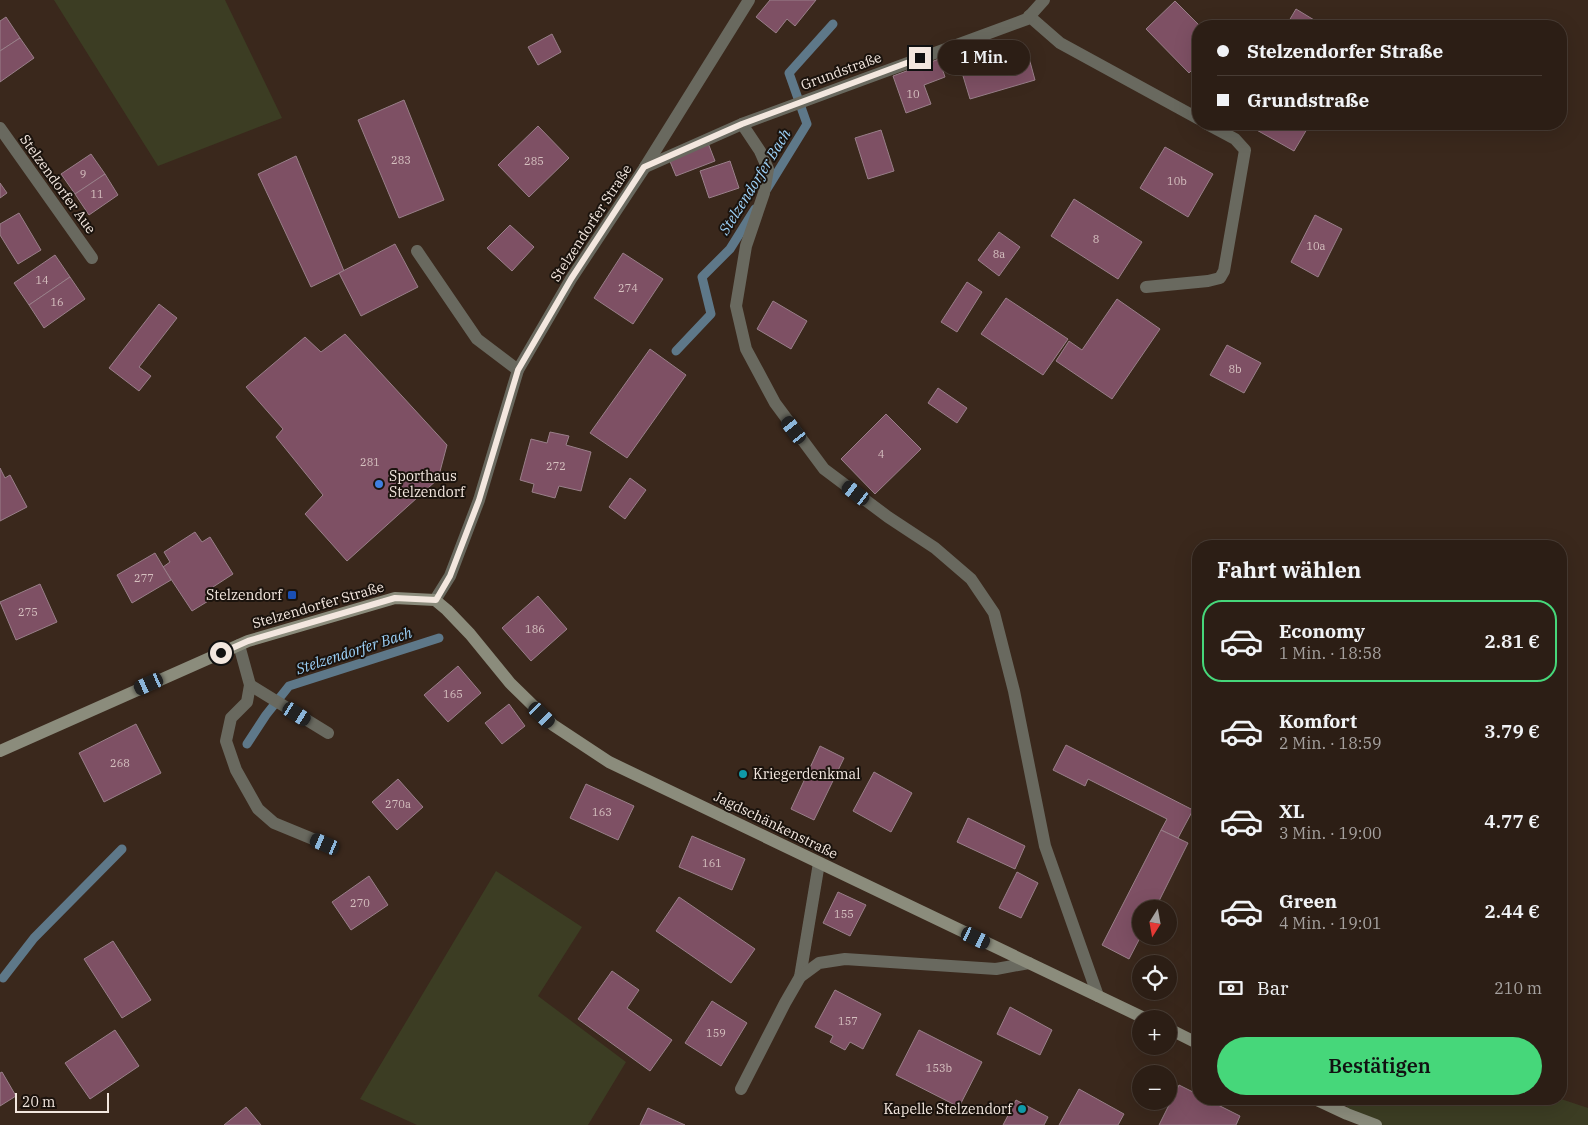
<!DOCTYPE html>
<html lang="de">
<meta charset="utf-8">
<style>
body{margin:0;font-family:"IBM Plex Serif",serif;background:#382b22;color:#f1f3f6;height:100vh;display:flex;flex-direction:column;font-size:19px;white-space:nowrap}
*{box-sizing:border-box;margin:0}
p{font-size:16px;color:#a6a2a0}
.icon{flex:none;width:28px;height:28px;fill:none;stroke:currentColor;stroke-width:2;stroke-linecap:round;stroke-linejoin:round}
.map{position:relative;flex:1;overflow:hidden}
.drawer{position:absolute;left:1192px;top:540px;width:375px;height:565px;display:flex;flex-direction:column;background:#2c1e15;border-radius:20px;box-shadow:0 5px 20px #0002,0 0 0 1px #483c34}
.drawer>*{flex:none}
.top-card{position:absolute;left:1192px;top:20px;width:375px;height:110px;border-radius:20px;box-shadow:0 5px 20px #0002,0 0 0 1px #483c34;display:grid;align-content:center;height:110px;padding:0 25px;background:#2c1e15}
.needle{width:32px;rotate:191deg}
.buttons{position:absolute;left:1132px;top:900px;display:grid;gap:10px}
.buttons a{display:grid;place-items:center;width:45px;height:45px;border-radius:50%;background:#2c1e15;box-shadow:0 5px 20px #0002,0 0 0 1px #483c34;font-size:25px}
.scale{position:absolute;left:15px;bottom:12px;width:94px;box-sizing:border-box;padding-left:5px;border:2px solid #f3e7df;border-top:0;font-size:14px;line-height:18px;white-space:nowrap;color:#f3e7df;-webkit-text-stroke:4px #1b130d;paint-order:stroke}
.end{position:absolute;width:22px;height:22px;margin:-11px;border:6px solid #f3e7df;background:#111;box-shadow:0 0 0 2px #111}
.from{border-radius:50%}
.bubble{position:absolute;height:35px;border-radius:18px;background:#2c1e15;box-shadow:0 5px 20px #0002,0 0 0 1px #483c34;font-size:16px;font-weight:600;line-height:35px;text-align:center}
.car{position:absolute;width:15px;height:30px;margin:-15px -8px;border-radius:6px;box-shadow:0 0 4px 1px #0007;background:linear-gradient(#222 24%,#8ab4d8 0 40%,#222 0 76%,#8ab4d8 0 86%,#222 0)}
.top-card b{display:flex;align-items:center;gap:18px;height:48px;font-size:19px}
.top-card b+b{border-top:1px solid #483c34}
.top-card i{width:12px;height:12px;background:#f1f3f6}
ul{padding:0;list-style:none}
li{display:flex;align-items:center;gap:15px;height:82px;margin:0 10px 8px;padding:0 15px;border:2px solid transparent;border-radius:20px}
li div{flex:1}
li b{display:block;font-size:19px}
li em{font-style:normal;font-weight:600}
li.selected{border-color:#46d77a}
li>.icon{width:45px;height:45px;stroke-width:1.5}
h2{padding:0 25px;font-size:22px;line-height:60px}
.pay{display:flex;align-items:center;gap:12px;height:55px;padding:0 25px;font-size:19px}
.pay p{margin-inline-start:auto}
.cta{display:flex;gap:10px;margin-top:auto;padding:10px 25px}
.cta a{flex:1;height:58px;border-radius:30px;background:#46d77a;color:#111;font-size:20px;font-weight:600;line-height:58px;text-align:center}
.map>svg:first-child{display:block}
.green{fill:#3c3d23}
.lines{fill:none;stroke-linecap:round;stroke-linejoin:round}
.stream{stroke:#5e7889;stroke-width:9}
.building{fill:#7e5064;stroke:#997f89}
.service{stroke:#69695f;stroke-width:12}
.minor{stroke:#69695f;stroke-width:12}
.tertiary{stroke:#69695f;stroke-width:12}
.secondary{stroke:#8b8c7c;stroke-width:12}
.route{stroke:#f3e7df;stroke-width:6}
.shop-dot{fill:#3f7fe0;stroke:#1b130d;stroke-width:2}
.transit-dot{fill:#1a4fb4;stroke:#1b130d;stroke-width:2}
.culture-dot{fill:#0f9aa8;stroke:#1b130d;stroke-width:2}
.labels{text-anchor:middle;stroke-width:4;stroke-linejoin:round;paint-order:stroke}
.number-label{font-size:11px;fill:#d6c1c0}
.street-label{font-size:14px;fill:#f3e7df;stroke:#1b130d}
.poi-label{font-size:14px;fill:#f3e7df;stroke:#1b130d;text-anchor:start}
.water-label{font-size:15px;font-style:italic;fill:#9cd1f8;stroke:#1b130d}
</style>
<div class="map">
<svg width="1588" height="1125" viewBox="0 0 1588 1125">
<rect width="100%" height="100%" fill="#3a281c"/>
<!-- green -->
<g class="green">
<path d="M54,0H225L282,118L158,166Z"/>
<path d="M496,871L582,927L538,996L626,1062L588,1125H417L360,1099Z"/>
<path d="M1347,1099H1561L1588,1108V1125H1361L1347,1114Z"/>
</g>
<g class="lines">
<!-- stream -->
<g class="stream">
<path d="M767,189L807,124L789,73L833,24"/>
<path d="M676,351L711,314L702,277L730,249L755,209"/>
<path d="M247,744L266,715L289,686L439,638"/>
<path d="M3,978L34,938L122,849"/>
</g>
</g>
<!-- building -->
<g class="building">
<path d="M770,0H816L795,26L787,19L776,33L756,17Z"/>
<path d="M1175,1L1200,26L1199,63L1189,73L1146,29Z"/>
<path d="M1296,9L1324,26H1286Z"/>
<path d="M6,17L20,38L0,51V21Z"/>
<path d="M552,34L561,52L538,65L528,47Z"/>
<path d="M20,38L34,58L0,82V51Z"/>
<path d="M1026,47L1035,80L970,99L960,66Z"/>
<path d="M939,59L945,77L924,85L931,104L906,113L893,76Z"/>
<path d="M404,100L444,200L399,218L358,120Z"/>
<path d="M1246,124H1310L1294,151Z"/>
<path d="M538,126L569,158L529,197L498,165Z"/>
<path d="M881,130L894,171L868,179L855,138Z"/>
<path d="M708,143L715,161L676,176L669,159Z"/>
<path d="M1165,147L1213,174L1188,217L1140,188Z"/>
<path d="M91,154L105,174L75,194L61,174Z"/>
<path d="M296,156L344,271L311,287L258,174Z"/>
<path d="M730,161L739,188L709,198L700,171Z"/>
<path d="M105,174L118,195L89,215L75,194Z"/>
<path d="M0,183L7,193L0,198Z"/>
<path d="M1074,199L1142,242L1118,279L1051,236Z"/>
<path d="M19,213L41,250L18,264L0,235V224Z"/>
<path d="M1315,215L1342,229L1318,277L1291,262Z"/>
<path d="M510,225L534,247L512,271L487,248Z"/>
<path d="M999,232L1020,247L999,276L978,260Z"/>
<path d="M395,244L418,287L361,316L339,273Z"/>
<path d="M623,253L663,279L633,324L594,298Z"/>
<path d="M55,255L70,277L29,305L14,283Z"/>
<path d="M70,277L85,299L44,328L29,305Z"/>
<path d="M967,282L982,292L957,332L941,322Z"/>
<path d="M1006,298L1068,339L1043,375L981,334Z"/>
<path d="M1117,299L1160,329L1112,399L1056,361L1069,341L1082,350Z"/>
<path d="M773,301L807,321L791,349L757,329Z"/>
<path d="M159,304L177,318L139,367L151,376L139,391L109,368Z"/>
<path d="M345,334L447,445L438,479L347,561L305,514L323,495L276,437L283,429L246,387L305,337L321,352Z"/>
<path d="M1227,345L1261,363L1244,393L1210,375Z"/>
<path d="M650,349L686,375L627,458L590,433Z"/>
<path d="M938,388L967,408L957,423L928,403Z"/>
<path d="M886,414L921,449L875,494L841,459Z"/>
<path d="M550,432L569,436L566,445L591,452L581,491L559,486L555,498L532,492L534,484L520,480L531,439L547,443Z"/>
<path d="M0,468L5,478L10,475L27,507L0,521Z"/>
<path d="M630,478L646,490L625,519L609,507Z"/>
<path d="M195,532L202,542L210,537L233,574L213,587L218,595L192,611L163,567L170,562L164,552Z"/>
<path d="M155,553L171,580L132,603L117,575Z"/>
<path d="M40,584L57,622L16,640L0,602Z"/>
<path d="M538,596L567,629L531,661L502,628Z"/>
<path d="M458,666L481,693L448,722L424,695Z"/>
<path d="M509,704L525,726L502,744L485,723Z"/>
<path d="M136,724L161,773L104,802L79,753Z"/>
<path d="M1066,745L1193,810L1178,838L1161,830L1167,819L1088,779L1085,786L1053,770Z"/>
<path d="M820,746L844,758L814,820L791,809Z"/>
<path d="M874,772L912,793L891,832L853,811Z"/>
<path d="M398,779L423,807L397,830L372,802Z"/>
<path d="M586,784L634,806L618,840L570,818Z"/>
<path d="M968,818L1025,846L1015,869L957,842Z"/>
<path d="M1161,830L1188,843L1155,909H1141V936L1129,959L1102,945Z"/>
<path d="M692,836L745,859L732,890L679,867Z"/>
<path d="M1017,872L1038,883L1021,918L999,908Z"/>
<path d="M369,876L388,905L351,930L332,902Z"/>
<path d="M838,892L866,905L850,936L823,923Z"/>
<path d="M679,897L755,949L731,983L656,931Z"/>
<path d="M113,941L151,1000L122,1018L84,959Z"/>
<path d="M612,971L639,990L627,1008L672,1040L650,1071L578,1019Z"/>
<path d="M835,990L881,1014L863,1049L850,1042L845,1050L830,1042L833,1036L815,1027Z"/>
<path d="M712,1001L747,1023L721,1066L685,1043Z"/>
<path d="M1010,1007L1052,1030L1040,1055L997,1034Z"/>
<path d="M115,1030L139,1066L90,1099L65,1063Z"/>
<path d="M919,1030L982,1062L959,1107L896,1075Z"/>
<path d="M2,1072L16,1096L0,1106V1073Z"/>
<path d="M1179,1085L1199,1095V1099H1206L1240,1116L1236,1125H1159Z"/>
<path d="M1079,1089L1124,1114L1118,1125H1059Z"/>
<path d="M1016,1100L1048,1117L1044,1125H1003Z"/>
<path d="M246,1107L261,1125H224Z"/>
<path d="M648,1108L685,1125H640Z"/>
</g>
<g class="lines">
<!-- service -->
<g class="service">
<path d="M1029,16L1060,43L1199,119"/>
<path d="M742,124L760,151L768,169L764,193L746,246L736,306L746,349L775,403L824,469L888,517L935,548L971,579L994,613L1014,691L1045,846L1098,996"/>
<path d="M417,251L477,339L518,370"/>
<path d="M1146,287L1208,281L1220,278L1224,271L1245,150L1235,139L1207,124"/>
<path d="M239,645L250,685L247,702L231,718L226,741L236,770L258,809L274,823L325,844"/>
<path d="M250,685L328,733"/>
<path d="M800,977L819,863"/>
<path d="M741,1089L785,1003L800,977L819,963L845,959L996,969L1029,963"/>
</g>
<!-- minor -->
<g class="minor">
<path d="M0,128L92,258"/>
<path d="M645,167L742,124L1027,19L1044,0"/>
</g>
<!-- tertiary -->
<path class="tertiary" d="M435,600L450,576L479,500L518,370L571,279L645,167L749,0"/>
<!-- secondary -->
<g class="secondary">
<path d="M0,751L248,641L395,598L435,600L447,610L470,634L510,683L553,725L609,762L1146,1019"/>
<path d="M1169,1029L1199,1044"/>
<path d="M1315,1099L1347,1114L1376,1125"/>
</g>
</g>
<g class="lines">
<!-- route -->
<path class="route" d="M221,653L248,641L395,598L436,600L450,576L479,500L518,370L571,279L644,167L742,124L920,58"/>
</g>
<!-- markers -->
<circle class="shop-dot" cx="379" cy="484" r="5"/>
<rect class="transit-dot" x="287" y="590" width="10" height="10" rx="2.5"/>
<g class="culture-dot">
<circle cx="743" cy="774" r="5"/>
<circle cx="1022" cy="1109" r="5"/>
</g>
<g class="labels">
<!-- number labels -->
<g class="number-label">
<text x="913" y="98">10</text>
<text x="401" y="164">283</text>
<text x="534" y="165">285</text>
<text x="83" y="178">9</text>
<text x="1177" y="185">10b</text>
<text x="97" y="198">11</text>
<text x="1096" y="243">8</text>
<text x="1316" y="250">10a</text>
<text x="999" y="258">8a</text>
<text x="42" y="284">14</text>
<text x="628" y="292">274</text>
<text x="57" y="306">16</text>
<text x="1235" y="373">8b</text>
<text x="881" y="458">4</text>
<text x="370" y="466">281</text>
<text x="556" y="470">272</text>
<text x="144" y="582">277</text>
<text x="28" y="616">275</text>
<text x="535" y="633">186</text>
<text x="453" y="698">165</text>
<text x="120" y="767">268</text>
<text x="398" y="808">270a</text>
<text x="602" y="816">163</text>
<text x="712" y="867">161</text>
<text x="360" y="907">270</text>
<text x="844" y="918">155</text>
<text x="848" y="1025">157</text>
<text x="716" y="1037">159</text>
<text x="939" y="1072">153b</text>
</g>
<!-- street labels -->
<g class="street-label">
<text transform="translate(841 71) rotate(-20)" y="5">Grundstraße</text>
<text transform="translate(58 184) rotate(54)" y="5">Stelzendorfer Aue</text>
<text transform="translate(591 223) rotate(-57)" y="5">Stelzendorfer Straße</text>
<text transform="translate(318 605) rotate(-16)" y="5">Stelzendorfer Straße</text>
<text transform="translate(776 825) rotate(26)" y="5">Jagdschänkenstraße</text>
</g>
<!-- poi labels -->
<g class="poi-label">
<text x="389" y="481">Sporthaus<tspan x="389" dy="16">Stelzendorf</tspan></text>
<text x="282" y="600" text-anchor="end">Stelzendorf</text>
<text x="753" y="779">Kriegerdenkmal</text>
<text x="1012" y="1114" text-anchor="end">Kapelle Stelzendorf</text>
</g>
<!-- water labels -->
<g class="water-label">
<text transform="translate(755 182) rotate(-58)" y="5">Stelzendorfer Bach</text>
<text transform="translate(354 651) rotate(-18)" y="5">Stelzendorfer Bach</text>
</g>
</g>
</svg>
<div class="buttons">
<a><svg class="needle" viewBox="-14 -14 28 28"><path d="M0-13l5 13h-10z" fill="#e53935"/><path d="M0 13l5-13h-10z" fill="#a6a2a0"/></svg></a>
<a><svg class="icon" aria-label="locate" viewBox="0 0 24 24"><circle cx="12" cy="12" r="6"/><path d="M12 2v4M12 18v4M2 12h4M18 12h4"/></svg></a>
<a>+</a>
<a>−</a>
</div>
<div class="scale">20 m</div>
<i class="end from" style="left:221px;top:653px"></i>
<i class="end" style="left:920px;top:58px"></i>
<div class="bubble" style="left:938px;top:40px;width:92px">1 Min.</div>
<i class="car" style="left:794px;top:430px;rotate:323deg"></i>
<i class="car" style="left:856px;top:493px;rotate:307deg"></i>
<i class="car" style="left:149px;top:684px;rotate:246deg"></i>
<i class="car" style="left:297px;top:714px;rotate:122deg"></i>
<i class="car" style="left:542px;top:715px;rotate:134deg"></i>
<i class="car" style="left:325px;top:844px;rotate:293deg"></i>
<i class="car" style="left:976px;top:938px;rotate:116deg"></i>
<div class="top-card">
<b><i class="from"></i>Stelzendorfer Straße</b>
<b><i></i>Grundstraße</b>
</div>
<section class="drawer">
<h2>Fahrt wählen</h2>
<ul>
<li class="selected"><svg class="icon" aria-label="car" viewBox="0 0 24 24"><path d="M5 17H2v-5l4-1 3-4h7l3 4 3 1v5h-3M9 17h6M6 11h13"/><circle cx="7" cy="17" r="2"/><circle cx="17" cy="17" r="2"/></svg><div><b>Economy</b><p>1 Min. · 18:58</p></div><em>2.81 €</em></li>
<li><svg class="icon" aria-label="car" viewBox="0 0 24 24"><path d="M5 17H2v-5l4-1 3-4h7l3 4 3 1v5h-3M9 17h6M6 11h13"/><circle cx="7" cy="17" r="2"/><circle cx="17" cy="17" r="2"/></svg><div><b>Komfort</b><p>2 Min. · 18:59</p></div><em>3.79 €</em></li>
<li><svg class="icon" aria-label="car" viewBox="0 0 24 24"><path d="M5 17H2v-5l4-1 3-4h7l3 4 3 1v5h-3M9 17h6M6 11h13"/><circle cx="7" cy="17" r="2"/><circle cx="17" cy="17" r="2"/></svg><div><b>XL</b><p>3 Min. · 19:00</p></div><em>4.77 €</em></li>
<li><svg class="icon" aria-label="car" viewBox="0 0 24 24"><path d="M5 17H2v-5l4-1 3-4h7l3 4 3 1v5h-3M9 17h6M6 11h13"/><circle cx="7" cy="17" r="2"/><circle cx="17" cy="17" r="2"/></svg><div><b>Green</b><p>4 Min. · 19:01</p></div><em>2.44 €</em></li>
</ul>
<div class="pay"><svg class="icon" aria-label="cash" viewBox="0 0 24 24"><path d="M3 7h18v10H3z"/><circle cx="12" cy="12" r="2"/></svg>Bar<p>210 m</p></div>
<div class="cta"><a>Bestätigen</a></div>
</section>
</div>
